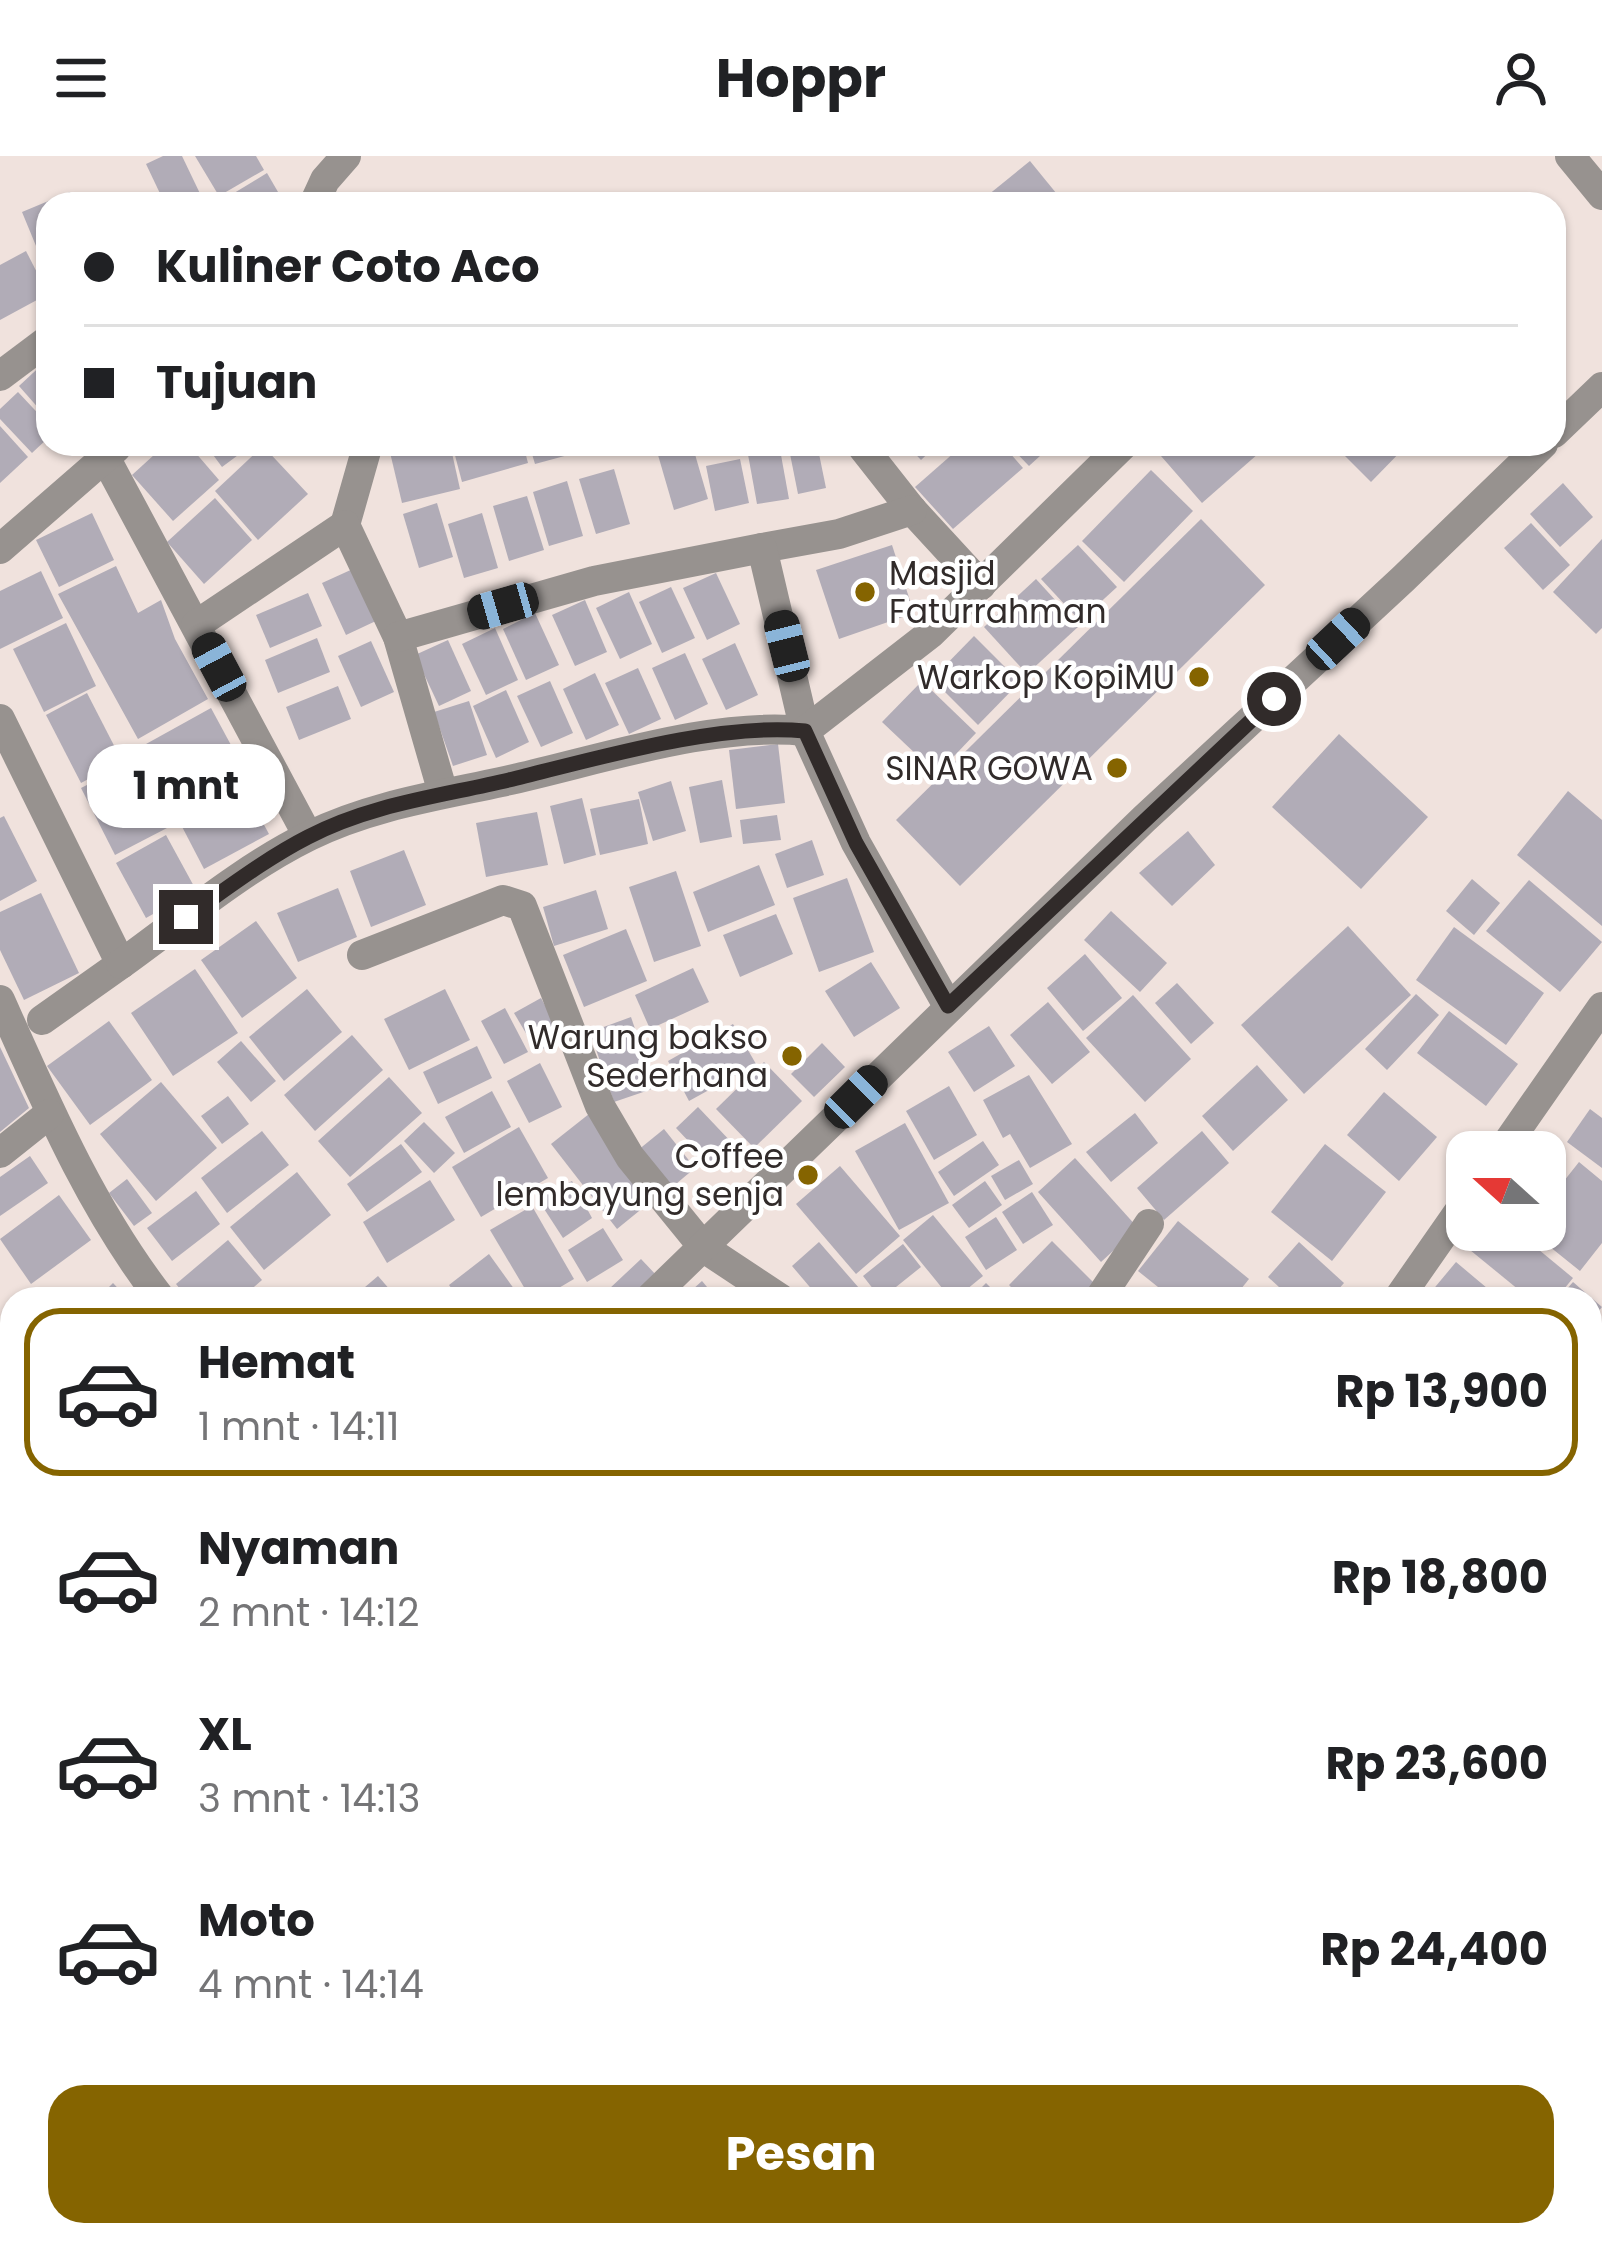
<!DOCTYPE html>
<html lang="id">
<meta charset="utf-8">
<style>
body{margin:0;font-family:Poppins,sans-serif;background:#f2f2f2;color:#202124;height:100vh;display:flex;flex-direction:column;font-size:45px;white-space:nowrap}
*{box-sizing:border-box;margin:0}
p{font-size:39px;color:#757577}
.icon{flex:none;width:66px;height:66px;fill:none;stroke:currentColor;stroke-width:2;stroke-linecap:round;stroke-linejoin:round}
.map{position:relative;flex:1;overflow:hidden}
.side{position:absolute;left:0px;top:1131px;width:1602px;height:960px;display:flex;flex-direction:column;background:#fff;border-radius:36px 36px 0 0;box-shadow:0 3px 9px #0004}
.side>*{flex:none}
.top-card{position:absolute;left:36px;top:36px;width:1530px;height:264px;border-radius:36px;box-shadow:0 3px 9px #0004;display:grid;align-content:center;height:264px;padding:0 48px;background:#fff}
.needle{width:78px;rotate:291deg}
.tools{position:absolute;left:1446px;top:975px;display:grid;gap:24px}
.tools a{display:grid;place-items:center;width:120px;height:120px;border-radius:24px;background:#fff;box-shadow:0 3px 9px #0004;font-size:60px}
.end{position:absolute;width:54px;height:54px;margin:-27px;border:15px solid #312b2a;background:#fff;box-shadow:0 0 0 6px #fff}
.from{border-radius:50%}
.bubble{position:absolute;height:84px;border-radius:36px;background:#fff;box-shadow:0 3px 9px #0004;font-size:39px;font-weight:700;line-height:84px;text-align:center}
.car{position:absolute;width:36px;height:72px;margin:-36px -18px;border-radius:15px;box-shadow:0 0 9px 3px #0007;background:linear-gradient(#222 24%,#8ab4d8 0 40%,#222 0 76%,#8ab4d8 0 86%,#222 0)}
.top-card b{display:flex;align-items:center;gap:42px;height:114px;font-size:45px}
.top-card b+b{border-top:3px solid #e0e0e0}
.top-card i{width:30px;height:30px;background:#202124}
ul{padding:21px 0 0;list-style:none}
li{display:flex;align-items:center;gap:36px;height:168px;margin:0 24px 18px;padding:0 24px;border:6px solid transparent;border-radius:36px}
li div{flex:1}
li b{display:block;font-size:45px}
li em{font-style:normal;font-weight:700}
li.on{border-color:#856400}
li>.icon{width:108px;height:108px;stroke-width:1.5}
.primary-button{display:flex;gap:24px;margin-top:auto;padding:24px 48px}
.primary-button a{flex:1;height:138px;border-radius:36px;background:#856400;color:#fff;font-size:48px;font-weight:700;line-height:138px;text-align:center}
header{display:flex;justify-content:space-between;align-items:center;height:156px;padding:0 48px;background:#fff;font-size:54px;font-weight:700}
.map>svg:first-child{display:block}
.building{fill:#b1acb7}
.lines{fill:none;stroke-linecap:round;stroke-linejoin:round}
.minor{stroke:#97928f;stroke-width:30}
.tertiary{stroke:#97928f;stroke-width:30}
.route{stroke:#312b2a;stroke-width:15}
.poi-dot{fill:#856400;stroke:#fff;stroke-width:4.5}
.labels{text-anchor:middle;stroke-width:9;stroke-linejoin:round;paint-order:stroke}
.poi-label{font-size:33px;fill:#312b2a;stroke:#fff;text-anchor:end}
</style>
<header><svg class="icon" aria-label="menu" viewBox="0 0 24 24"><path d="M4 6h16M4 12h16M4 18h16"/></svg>Hoppr<svg class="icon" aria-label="person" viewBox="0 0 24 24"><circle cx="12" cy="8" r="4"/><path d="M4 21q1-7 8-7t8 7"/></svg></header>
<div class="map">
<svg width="1602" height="2091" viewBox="0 0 1602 2091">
<rect width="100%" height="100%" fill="#f0e2dd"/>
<!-- building -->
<g class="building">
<path d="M163,0H182L205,48H165L146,8Z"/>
<path d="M195,0H256L264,14L219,40Z"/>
<path d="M1030,5L1065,48H977Z"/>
<path d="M267,17L285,48H216Z"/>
<path d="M70,36L75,48H48V119L22,56Z"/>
<path d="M26,95L48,138L0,164V109Z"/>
<path d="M48,203V263L19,230Z"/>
<path d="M18,236L48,268V282L32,297L0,263V253Z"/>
<path d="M0,270L28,301L0,327Z"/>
<path d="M166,288H188L219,324L173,365L132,319Z"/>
<path d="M205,288H253L222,311Z"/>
<path d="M388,288H450L460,333L402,347Z"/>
<path d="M452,288H523L528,307L462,326Z"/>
<path d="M529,288H593L594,292L535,308Z"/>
<path d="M692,288L708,343L674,354L658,299Z"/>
<path d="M779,288L789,343L757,348L747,293Z"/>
<path d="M788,288H817L826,332L798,338Z"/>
<path d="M906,288H938L921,304Z"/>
<path d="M964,288H1002L1023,312L953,373L915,331Z"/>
<path d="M1008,288H1053L1029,310Z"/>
<path d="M1174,288H1251L1259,297L1202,347L1161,300Z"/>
<path d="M1333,288H1408L1371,326Z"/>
<path d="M263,290L308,338L258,384L215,335Z"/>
<path d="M740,303L749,347L715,355L706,310Z"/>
<path d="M614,313L630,368L596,378L579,323Z"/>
<path d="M1151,314L1193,355L1124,426L1082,385Z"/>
<path d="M567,325L583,380L549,390L533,336Z"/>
<path d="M1563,327L1593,361L1560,391L1530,358Z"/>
<path d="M527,340L544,394L509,405L493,350Z"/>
<path d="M215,342L252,384L204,428L167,386Z"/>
<path d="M437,347L453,401L419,412L403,358Z"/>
<path d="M92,357L114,404L59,431L36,384Z"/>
<path d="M482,357L498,412L464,422L448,368Z"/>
<path d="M1201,363L1265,429L960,730L896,664Z"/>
<path d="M1531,367L1570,409L1543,434L1504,392Z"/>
<path d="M1602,383V472L1596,478L1553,436Z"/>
<path d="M892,389L914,457L839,483L816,414Z"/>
<path d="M1078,389L1117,431L1080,465L1041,423Z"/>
<path d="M116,410L138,457L161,444L175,483L208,543L138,583L58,438Z"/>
<path d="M355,412L378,464L346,479L322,427Z"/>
<path d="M41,415L63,462L0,493V435Z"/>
<path d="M716,417L740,468L707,484L683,432Z"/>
<path d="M1036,423L1079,470L1027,518L984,471Z"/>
<path d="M671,431L695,482L662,497L639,446Z"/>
<path d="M629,436L652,488L620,503L596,452Z"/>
<path d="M308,437L322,470L270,492L256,459Z"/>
<path d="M585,444L607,496L575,510L552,459Z"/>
<path d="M535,457L559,509L526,524L503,473Z"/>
<path d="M66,467L96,530L44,556L13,493Z"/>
<path d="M495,472L518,524L486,539L462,488Z"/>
<path d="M974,480L1020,526L978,569L932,523Z"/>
<path d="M317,482L330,516L278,537L265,504Z"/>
<path d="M448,484L471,535L439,550L415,499Z"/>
<path d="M371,485L394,536L361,551L338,500Z"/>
<path d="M735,487L758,539L726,554L702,503Z"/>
<path d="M685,497L708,548L675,564L652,512Z"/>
<path d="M638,512L661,563L629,578L605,527Z"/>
<path d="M595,517L619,569L586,584L563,533Z"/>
<path d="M550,525L573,577L541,591L517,540Z"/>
<path d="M922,525L976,577L937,618L882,566Z"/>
<path d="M338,530L351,563L299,584L286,551Z"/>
<path d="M506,534L529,586L496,602L473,550Z"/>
<path d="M87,537L122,605L81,627L46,559Z"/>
<path d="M469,545L487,599L453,610L434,556Z"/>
<path d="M211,552L245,615L171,655L137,593Z"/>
<path d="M1339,578L1428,661L1361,733L1272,651Z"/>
<path d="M778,588L785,647L736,653L729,594Z"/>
<path d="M132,606L167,672L115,699L81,632Z"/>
<path d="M722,624L732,681L700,687L689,631Z"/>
<path d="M671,625L686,675L653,685L638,636Z"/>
<path d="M241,626L269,678L204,713L177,661Z"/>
<path d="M1568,635L1602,664V770L1517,699Z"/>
<path d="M582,642L596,699L564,708L550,650Z"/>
<path d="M639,643L648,688L600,699L590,653Z"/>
<path d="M537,656L548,709L486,721L476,667Z"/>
<path d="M777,659L781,684L743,688L740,664Z"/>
<path d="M4,660L37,725L0,745V662Z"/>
<path d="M1188,675L1215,709L1172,750L1139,717Z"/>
<path d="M166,679L196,734L146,762L116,707Z"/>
<path d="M812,684L824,719L787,732L775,698Z"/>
<path d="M404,694L426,749L371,771L350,715Z"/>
<path d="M759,709L775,749L708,776L693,736Z"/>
<path d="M676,715L701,790L654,806L629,731Z"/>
<path d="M847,722L874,796L819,816L793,742Z"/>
<path d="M1472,723L1500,747L1474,779L1446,755Z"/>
<path d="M1529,724L1602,786L1560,836L1486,775Z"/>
<path d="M338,732L357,781L298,806L277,757Z"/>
<path d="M596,734L608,773L554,790L543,751Z"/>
<path d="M41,737L79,817L24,844L0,794V756Z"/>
<path d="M1111,755L1167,807L1140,836L1084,784Z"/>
<path d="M776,758L793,798L740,821L723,779Z"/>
<path d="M256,765L297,822L242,862L201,804Z"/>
<path d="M1348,770L1411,839L1304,938L1241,869Z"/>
<path d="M1454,771L1544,837L1506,889L1416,824Z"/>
<path d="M626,773L647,825L584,851L563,799Z"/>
<path d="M1085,798L1122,842L1083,875L1047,832Z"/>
<path d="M871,806L900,852L854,881L825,835Z"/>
<path d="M693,812L709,846L650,873L635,839Z"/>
<path d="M195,813L238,877L173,920L131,857Z"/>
<path d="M1177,827L1214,867L1191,888L1155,847Z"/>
<path d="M307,833L342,876L284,925L249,881Z"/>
<path d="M445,833L470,884L409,914L384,863Z"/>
<path d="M1416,838L1439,859L1387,914L1365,893Z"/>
<path d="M1133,839L1191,903L1145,946L1086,882Z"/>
<path d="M541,842L563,882L537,896L514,857Z"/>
<path d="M1048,846L1090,896L1052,928L1010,879Z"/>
<path d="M505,852L528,896L504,908L481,865Z"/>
<path d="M1449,855L1518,908L1486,950L1417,897Z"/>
<path d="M631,861L655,932L614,946L590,876Z"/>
<path d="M109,865L152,924L90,969L47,910Z"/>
<path d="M733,868L756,908L689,945L668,905Z"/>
<path d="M989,870L1015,910L974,936L948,896Z"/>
<path d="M352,879L383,914L315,975L284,939Z"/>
<path d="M241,885L276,925L251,946L217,906Z"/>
<path d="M822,887L845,911L814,941L791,918Z"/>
<path d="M477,890L492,922L438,948L423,916Z"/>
<path d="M0,891L29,952L0,976Z"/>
<path d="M764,906L802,945L754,992L716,953Z"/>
<path d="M540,907L562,951L529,967L507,925Z"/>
<path d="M1257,909L1288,944L1233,995L1202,960Z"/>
<path d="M1029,919L1072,988L1030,1012L1010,978L1003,982L983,944Z"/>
<path d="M389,921L422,957L350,1021L318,985Z"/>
<path d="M161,926L217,992L156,1045L100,978Z"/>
<path d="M949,930L977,979L934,1004L906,955Z"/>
<path d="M492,935L511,971L464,997L445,961Z"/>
<path d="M1384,936L1437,981L1399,1025L1347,979Z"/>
<path d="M228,940L249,968L222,988L201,960Z"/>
<path d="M698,951L734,989L712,1010L676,972Z"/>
<path d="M1590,953L1602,962V1012L1567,986Z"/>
<path d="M1135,957L1158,987L1111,1026L1086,996Z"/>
<path d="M589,958L655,1042L617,1073L551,988Z"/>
<path d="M424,966L455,997L434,1017L404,985Z"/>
<path d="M905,967L949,1047L899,1074L855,995Z"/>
<path d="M519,971L548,1022L481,1061L452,1011Z"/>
<path d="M664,973L695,1012L664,1038L632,999Z"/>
<path d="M262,975L289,1009L227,1057L201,1022Z"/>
<path d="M1202,975L1229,1007L1164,1064L1137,1032Z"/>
<path d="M983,985L999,1009L954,1040L938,1016Z"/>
<path d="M401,988L422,1016L367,1056L347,1028Z"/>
<path d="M1325,988L1386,1036L1332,1105L1271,1056Z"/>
<path d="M30,1000L48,1027L0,1060V1021Z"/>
<path d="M1075,1002L1138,1072L1101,1106L1038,1036Z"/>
<path d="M1019,1004L1033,1028L1005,1044L991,1020Z"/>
<path d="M1579,1006L1602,1025V1087L1580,1115L1529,1074H1545V1049Z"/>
<path d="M840,1010L900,1080L856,1118L796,1048Z"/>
<path d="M297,1016L331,1059L264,1114L230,1071Z"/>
<path d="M127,1023L152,1057L134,1070L109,1037Z"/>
<path d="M430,1024L455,1064L387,1107L363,1066Z"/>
<path d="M572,1025L592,1062L563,1082L537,1042Z"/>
<path d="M985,1025L1002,1049L969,1072L952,1049Z"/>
<path d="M196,1035L220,1068L172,1105L147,1072Z"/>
<path d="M1032,1036L1053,1069L1023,1088L1002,1056Z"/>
<path d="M59,1039L91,1084L31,1128L0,1083Z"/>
<path d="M532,1050L574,1123L540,1143H531L490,1074Z"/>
<path d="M933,1059L983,1120L955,1143H951L903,1084Z"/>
<path d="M996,1061L1017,1094L986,1114L965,1081Z"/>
<path d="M1178,1065L1249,1123L1233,1143H1173L1138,1115Z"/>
<path d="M603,1072L623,1104L587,1126L568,1094Z"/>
<path d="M1487,1074H1515L1573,1122L1556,1143H1530L1470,1094Z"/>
<path d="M228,1084L262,1124L240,1143H188L176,1128Z"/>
<path d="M1052,1085L1099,1132L1088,1143H1022L1009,1129Z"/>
<path d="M819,1086L859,1132L846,1143H820L792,1110Z"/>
<path d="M1299,1086L1344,1127L1330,1143H1292L1268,1121Z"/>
<path d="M903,1088L921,1111L881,1143L863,1120Z"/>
<path d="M489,1098L517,1137L510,1143H459L449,1129Z"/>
<path d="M641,1103L658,1121L634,1143H616L608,1134Z"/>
<path d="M1456,1106L1500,1143H1439L1431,1136Z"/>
<path d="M378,1120L398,1143H351Z"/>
<path d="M702,1125L717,1143H682Z"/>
<path d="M1573,1126L1602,1151L1590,1166V1143H1558Z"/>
<path d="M113,1127L128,1143H97Z"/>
<path d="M986,1127L1002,1143H970Z"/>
<path d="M1602,1166V1200L1590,1189V1180Z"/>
<path d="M12,1171V1283L0,1292V1180Z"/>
<path d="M1590,1198L1602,1207V1266L1595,1275L1590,1271Z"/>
<path d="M0,1379L12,1390V1473L0,1487Z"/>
<path d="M1590,1385L1602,1396V1431L1596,1437L1590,1431Z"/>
<path d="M1590,1440L1602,1451V1491L1590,1505Z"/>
<path d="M0,1495L12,1505V1563L8,1568L0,1561Z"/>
<path d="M1594,1594L1602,1602V1663L1590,1676V1598Z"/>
<path d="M12,1686V1775L8,1780L0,1773V1700Z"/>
<path d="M1590,1706L1602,1717V1748L1590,1762Z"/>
<path d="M0,1907L12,1919V1948L0,1960Z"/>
<path d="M1602,1965V2024L1590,2010V1976Z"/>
<path d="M141,2079H224L229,2083L223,2091H138L134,2089Z"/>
<path d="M342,2079H439L428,2091H354Z"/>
<path d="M555,2079H611L621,2091H565Z"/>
<path d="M664,2079H719L729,2091H650Z"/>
<path d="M892,2079H1028L1015,2091H879Z"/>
<path d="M1463,2079H1504L1510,2085L1504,2091H1451Z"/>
</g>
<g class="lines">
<!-- minor -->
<g class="minor">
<path d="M1570,0L1602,39"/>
<path d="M314,48L325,24L346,0"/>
<path d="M0,220L48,184"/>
<path d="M860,288L912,354L981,429"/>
<path d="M106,303L308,680"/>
<path d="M345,369L368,288"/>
<path d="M762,392L839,378L912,354"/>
<path d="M0,393L116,292"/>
<path d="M196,469L345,369L398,481L443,637"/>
<path d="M0,563L121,808L42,864"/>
<path d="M362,799L503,744L522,750L600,950L630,1001L704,1092L781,1143"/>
<path d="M121,808C181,765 242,713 309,680C370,650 436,640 501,626C594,606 711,565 805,575L762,392L594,425L398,481"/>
<path d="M0,844C46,947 91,1053 161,1143"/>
<path d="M948,850L856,687L805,575L930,478L1124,288"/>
<path d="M1501,996L1602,851"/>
<path d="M0,997L49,958"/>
<path d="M1099,1143L1149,1068"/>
<path d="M1398,1143L1467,1044"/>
<path d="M0,1305L12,1318"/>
<path d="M1590,1314L1602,1299"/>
<path d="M0,1356L12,1344"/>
<path d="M0,1577L12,1588"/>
<path d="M1590,1802L1602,1813"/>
<path d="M0,1805L12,1818"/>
<path d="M528,2079L538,2091"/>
</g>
<!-- tertiary -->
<g class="tertiary">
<path d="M1554,277L1602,231"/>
<path d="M649,1143L1144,663L1403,423L1543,288"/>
<path d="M25,2091L31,2079"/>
</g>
</g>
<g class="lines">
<!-- route -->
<path class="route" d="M186,761C225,734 265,703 308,681C371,648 441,640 509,624C595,603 720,566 805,575L856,687L948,850L1274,543"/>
</g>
<!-- markers -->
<g class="poi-dot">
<circle cx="865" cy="436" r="12"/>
<circle cx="1199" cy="521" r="12"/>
<circle cx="1117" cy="612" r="12"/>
<circle cx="792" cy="900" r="12"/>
<circle cx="808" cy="1019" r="12"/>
</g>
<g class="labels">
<!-- poi labels -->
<g class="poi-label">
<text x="889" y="429" text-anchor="start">Masjid<tspan x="889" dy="38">Faturrahman</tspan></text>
<text x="1175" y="533">Warkop KopiMU</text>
<text x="1093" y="624">SINAR GOWA</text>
<text x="768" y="893">Warung bakso<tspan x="768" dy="38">Sederhana</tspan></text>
<text x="784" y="1012">Coffee<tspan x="784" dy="38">lembayung senja</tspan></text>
</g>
</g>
</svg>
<div class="tools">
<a><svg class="needle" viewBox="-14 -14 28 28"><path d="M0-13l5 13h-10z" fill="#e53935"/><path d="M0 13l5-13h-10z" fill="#757577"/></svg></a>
</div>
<i class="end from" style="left:1274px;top:543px"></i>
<i class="end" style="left:186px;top:761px"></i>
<div class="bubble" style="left:87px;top:588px;width:198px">1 mnt</div>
<i class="car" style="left:503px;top:450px;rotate:254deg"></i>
<i class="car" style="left:1338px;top:483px;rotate:47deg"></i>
<i class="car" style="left:787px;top:490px;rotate:346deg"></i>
<i class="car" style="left:219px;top:511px;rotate:332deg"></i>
<i class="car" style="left:856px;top:941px;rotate:45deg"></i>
<div class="top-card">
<b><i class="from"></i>Kuliner Coto Aco</b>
<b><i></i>Tujuan</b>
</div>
<section class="side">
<ul>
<li class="on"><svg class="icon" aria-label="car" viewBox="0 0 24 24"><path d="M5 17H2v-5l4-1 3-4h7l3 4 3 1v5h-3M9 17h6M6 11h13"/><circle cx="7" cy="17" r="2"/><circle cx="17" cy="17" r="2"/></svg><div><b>Hemat</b><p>1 mnt · 14:11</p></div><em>Rp 13,900</em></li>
<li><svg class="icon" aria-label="car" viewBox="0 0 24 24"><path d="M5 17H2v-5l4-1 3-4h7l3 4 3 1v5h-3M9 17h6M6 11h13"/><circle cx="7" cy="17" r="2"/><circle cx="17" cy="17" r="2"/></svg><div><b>Nyaman</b><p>2 mnt · 14:12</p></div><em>Rp 18,800</em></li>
<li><svg class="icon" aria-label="car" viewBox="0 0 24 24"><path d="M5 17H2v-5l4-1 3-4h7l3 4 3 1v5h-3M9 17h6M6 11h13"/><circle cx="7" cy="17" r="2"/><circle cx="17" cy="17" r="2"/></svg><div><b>XL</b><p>3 mnt · 14:13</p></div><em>Rp 23,600</em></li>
<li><svg class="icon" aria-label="car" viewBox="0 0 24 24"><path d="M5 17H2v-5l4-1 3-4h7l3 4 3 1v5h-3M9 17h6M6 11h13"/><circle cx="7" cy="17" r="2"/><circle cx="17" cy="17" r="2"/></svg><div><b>Moto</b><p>4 mnt · 14:14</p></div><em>Rp 24,400</em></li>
</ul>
<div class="primary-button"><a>Pesan</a></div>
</section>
</div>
